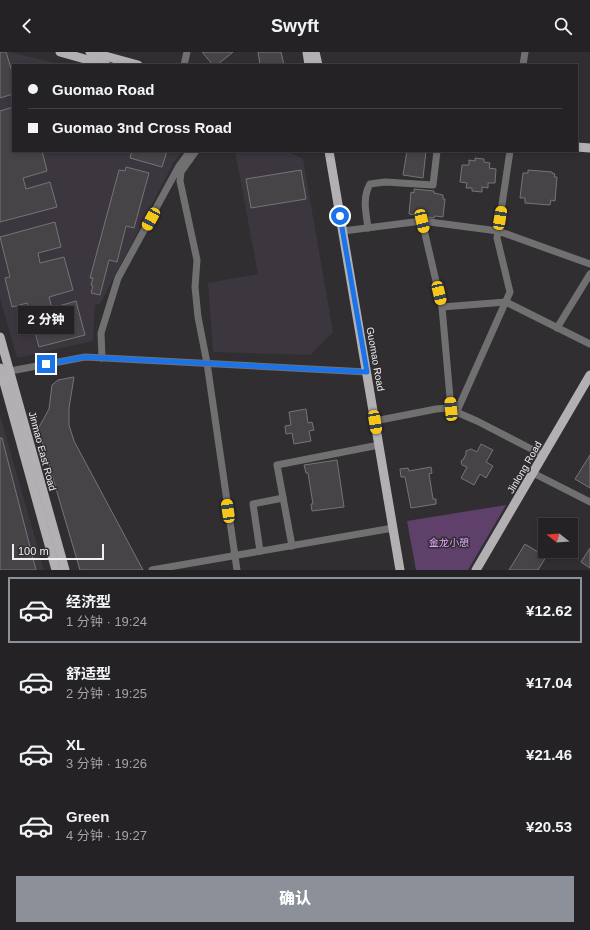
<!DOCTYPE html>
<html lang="zh">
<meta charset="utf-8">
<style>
body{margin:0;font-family:Helvetica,"Noto Sans SC",sans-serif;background:#2c2a2d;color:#f1f3f6;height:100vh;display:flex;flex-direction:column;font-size:15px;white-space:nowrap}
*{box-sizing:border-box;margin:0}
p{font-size:13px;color:#a3a4a7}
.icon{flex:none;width:22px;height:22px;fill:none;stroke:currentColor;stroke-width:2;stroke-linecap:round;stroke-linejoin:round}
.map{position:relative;height:518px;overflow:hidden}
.details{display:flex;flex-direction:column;background:#242225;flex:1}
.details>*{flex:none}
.guide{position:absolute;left:12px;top:12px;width:566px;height:88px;border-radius:0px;box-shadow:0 2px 6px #0003,0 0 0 1px #413f42;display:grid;align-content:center;height:88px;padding:0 16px;background:#242225}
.needle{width:26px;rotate:287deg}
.tools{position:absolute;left:538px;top:466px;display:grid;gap:8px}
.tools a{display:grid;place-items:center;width:40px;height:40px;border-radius:0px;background:#242225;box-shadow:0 2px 6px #0003,0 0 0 1px #413f42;font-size:20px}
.scale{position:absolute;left:12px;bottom:10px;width:92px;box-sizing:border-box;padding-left:4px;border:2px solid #f0eef0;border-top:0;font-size:11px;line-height:14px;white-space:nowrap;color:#f0eef0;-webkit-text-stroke:3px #302e31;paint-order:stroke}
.end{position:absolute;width:18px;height:18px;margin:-9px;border:5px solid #1a73e8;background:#fff;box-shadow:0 0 0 2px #fff}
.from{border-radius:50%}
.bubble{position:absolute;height:28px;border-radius:0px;background:#242225;box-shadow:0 2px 6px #0003,0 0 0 1px #413f42;font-size:13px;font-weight:800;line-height:28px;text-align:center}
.car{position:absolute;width:12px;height:24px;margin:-12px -6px;border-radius:5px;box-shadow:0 0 3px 1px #0007;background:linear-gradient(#f5c518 24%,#345 0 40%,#f5c518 0 76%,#345 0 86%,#f5c518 0)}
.guide b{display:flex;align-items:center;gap:14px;height:38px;font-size:15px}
.guide b+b{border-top:1px solid #413f42}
.guide i{width:10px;height:10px;background:#f1f3f6}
ul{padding:7px 0 0;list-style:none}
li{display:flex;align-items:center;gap:12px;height:66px;margin:0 8px 6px;padding:0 8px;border:2px solid transparent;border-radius:0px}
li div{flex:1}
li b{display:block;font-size:15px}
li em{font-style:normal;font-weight:800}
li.selected{border-color:#8c9099}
li>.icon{width:36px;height:36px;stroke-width:1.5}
.action{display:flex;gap:8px;margin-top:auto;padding:8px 16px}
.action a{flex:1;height:46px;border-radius:0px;background:#8c9099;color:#fff;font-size:16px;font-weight:800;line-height:46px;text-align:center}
header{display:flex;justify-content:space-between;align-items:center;height:52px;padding:0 16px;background:#242225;font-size:18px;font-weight:800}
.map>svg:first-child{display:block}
.built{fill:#3c363e}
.green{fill:#5f406a}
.building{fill:#464447;stroke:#767477}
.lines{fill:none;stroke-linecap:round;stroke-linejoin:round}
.minor{stroke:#717071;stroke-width:7}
.major{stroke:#b2b0b3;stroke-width:9}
.route{stroke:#1a73e8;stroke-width:5}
.labels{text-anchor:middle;stroke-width:3;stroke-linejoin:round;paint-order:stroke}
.street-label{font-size:10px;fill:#f0eef0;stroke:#302e31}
.park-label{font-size:10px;fill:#e2a0fb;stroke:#302e31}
</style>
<header><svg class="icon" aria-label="back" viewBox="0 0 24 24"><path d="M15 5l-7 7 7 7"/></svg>Swyft<svg class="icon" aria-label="search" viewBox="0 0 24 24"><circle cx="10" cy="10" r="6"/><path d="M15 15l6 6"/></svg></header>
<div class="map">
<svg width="590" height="518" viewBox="0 0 590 518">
<rect width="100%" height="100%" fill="#302e31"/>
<!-- built -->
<g class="built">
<path d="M0,0H10L63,13H13V99H183L174,110L100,252L95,253L93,289L17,306L0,246Z"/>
<path d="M235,99H287L303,107L333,280L310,303L213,300L208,231L258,222Z"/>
<path d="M0,363L44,518H0Z"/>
</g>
<!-- green -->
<path class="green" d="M506,453L468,518H416L407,469Z"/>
<!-- building -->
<g class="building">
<path d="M0,0H6L13,23V42L0,46Z"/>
<path d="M202,0H233L217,13H213Z"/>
<path d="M258,0H281L284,13H260Z"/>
<path d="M13,55V82H12L13,99H42L47,119L23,126L26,137L50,130L57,155L0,170V59Z"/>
<path d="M132,99H167L162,115L130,106Z"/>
<path d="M407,99H426L423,126L403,123Z"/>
<path d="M475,106L484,107V110L490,111L489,116L496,117L495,131H488V136L482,135V140L472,139V136H466L467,131L460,130L462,113H469V108L475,109Z"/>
<path d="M126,115L149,121L134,176L126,174L117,210L109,208L100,243L91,241L93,234L91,233L93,226H90L119,118L125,119Z"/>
<path d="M301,118L306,147L251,156L246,127Z"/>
<path d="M528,118L552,120V121L555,122L554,125H557L555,149L551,148L550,153L525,151V146H520L523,121H528Z"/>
<path d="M414,137L434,139V141L443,143V147H445L443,165L435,164L434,166L409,162L411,140L414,141Z"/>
<path d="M55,170L61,195L38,201L40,211L64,205L73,238L49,245L52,256L76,249L85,283L39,295L27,251L12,255L5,226L10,225L0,185Z"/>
<path d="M74,325L69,356V373L74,389L143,518H80L39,379V375L49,357L52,333L58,328Z"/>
<path d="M306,357L308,371L312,370L314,378L309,379L311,389L294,392L292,381L286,382L285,374L291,373L289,360Z"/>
<path d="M0,386H2L36,518H0Z"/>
<path d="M481,392L493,398L486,410L493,414L486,426L480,422L474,433L461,426L467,415L462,413L461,409L463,408L466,402V399L471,397L477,400Z"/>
<path d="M590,403V436L575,427Z"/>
<path d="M337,408L344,455L312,459L311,452H313L308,421H306L304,413Z"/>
<path d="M431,415L432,421L429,422L433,447H436V452L411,456L405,425H401L400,417L408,416L409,419Z"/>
<path d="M525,492L546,505L538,518H509Z"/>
<path d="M590,496V516L581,510Z"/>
</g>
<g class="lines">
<!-- minor -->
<g class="minor">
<path d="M184,13L187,0"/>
<path d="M523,13L525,0"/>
<path d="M196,99L181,120L180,129L197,208L195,235L198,265L207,311L237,518"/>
<path d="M422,169L442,255L451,357"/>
<path d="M368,176C366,160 362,146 370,132L385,130L433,133L437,99"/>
<path d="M343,179L422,169L498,179L590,212"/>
<path d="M442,255L506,250L590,292"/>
<path d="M557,276L590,222"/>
<path d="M102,306L101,281L118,226L179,114L190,99"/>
<path d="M5,320L85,305L367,320"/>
<path d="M457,359L510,240L497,186L510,99"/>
<path d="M375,369L436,357L447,356L477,369L543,403"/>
<path d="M533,421L590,450"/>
<path d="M292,494L277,413L379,393"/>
<path d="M260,499L253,452L283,446"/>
<path d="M152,518L393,476"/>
</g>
<!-- major -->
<g class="major">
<path d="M60,0L106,13"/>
<path d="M90,0L138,13"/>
<path d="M307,0L309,13"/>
<path d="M315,0L318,13"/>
<path d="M577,95L590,96"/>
<path d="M329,99L400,518"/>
<path d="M0,285L65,518"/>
<path d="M0,316L56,518"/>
<path d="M476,518L590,323"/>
</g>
</g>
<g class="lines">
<!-- route -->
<path class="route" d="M46,312L85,305L367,320L340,164"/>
</g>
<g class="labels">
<!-- street labels -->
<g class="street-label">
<text transform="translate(376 307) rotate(80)" y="4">Guomao Road</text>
<text transform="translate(43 399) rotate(75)" y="4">Jinmao East Road</text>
<text transform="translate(524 415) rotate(-60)" y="4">Jinlong Road</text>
</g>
<!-- park labels -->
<g class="park-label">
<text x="449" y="494">金龙小憩</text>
</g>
</g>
</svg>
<div class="tools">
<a><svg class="needle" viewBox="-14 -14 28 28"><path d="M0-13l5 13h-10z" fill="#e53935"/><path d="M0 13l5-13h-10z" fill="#a3a4a7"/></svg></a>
</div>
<div class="scale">100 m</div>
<i class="end from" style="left:340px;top:164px"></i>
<i class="end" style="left:46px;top:312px"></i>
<div class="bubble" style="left:18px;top:254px;width:56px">2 分钟</div>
<i class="car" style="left:500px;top:166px;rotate:9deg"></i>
<i class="car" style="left:151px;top:167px;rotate:209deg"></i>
<i class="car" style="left:422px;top:169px;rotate:167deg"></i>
<i class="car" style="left:439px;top:241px;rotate:167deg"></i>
<i class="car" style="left:451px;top:357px;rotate:355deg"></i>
<i class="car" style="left:375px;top:370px;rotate:171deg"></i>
<i class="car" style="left:228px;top:459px;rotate:352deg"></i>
<div class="guide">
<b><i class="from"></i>Guomao Road</b>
<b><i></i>Guomao 3nd Cross Road</b>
</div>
</div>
<section class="details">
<ul>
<li class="selected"><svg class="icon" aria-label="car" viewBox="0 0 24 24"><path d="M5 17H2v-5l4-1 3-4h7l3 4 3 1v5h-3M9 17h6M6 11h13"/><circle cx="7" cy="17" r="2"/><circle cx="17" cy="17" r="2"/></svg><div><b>经济型</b><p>1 分钟 · 19:24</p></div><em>¥12.62</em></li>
<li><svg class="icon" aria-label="car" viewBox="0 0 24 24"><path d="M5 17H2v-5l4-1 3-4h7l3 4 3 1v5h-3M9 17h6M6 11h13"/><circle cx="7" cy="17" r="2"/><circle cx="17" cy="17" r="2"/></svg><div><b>舒适型</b><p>2 分钟 · 19:25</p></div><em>¥17.04</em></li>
<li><svg class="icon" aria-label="car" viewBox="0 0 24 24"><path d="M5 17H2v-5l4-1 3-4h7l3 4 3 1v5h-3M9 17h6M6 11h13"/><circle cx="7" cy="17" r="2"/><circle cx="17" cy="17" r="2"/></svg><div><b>XL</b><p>3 分钟 · 19:26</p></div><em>¥21.46</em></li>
<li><svg class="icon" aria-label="car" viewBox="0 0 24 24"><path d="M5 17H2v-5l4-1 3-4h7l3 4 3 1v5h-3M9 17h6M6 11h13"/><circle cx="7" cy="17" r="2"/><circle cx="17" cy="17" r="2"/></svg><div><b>Green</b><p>4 分钟 · 19:27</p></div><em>¥20.53</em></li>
</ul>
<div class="action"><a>确认</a></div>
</section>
